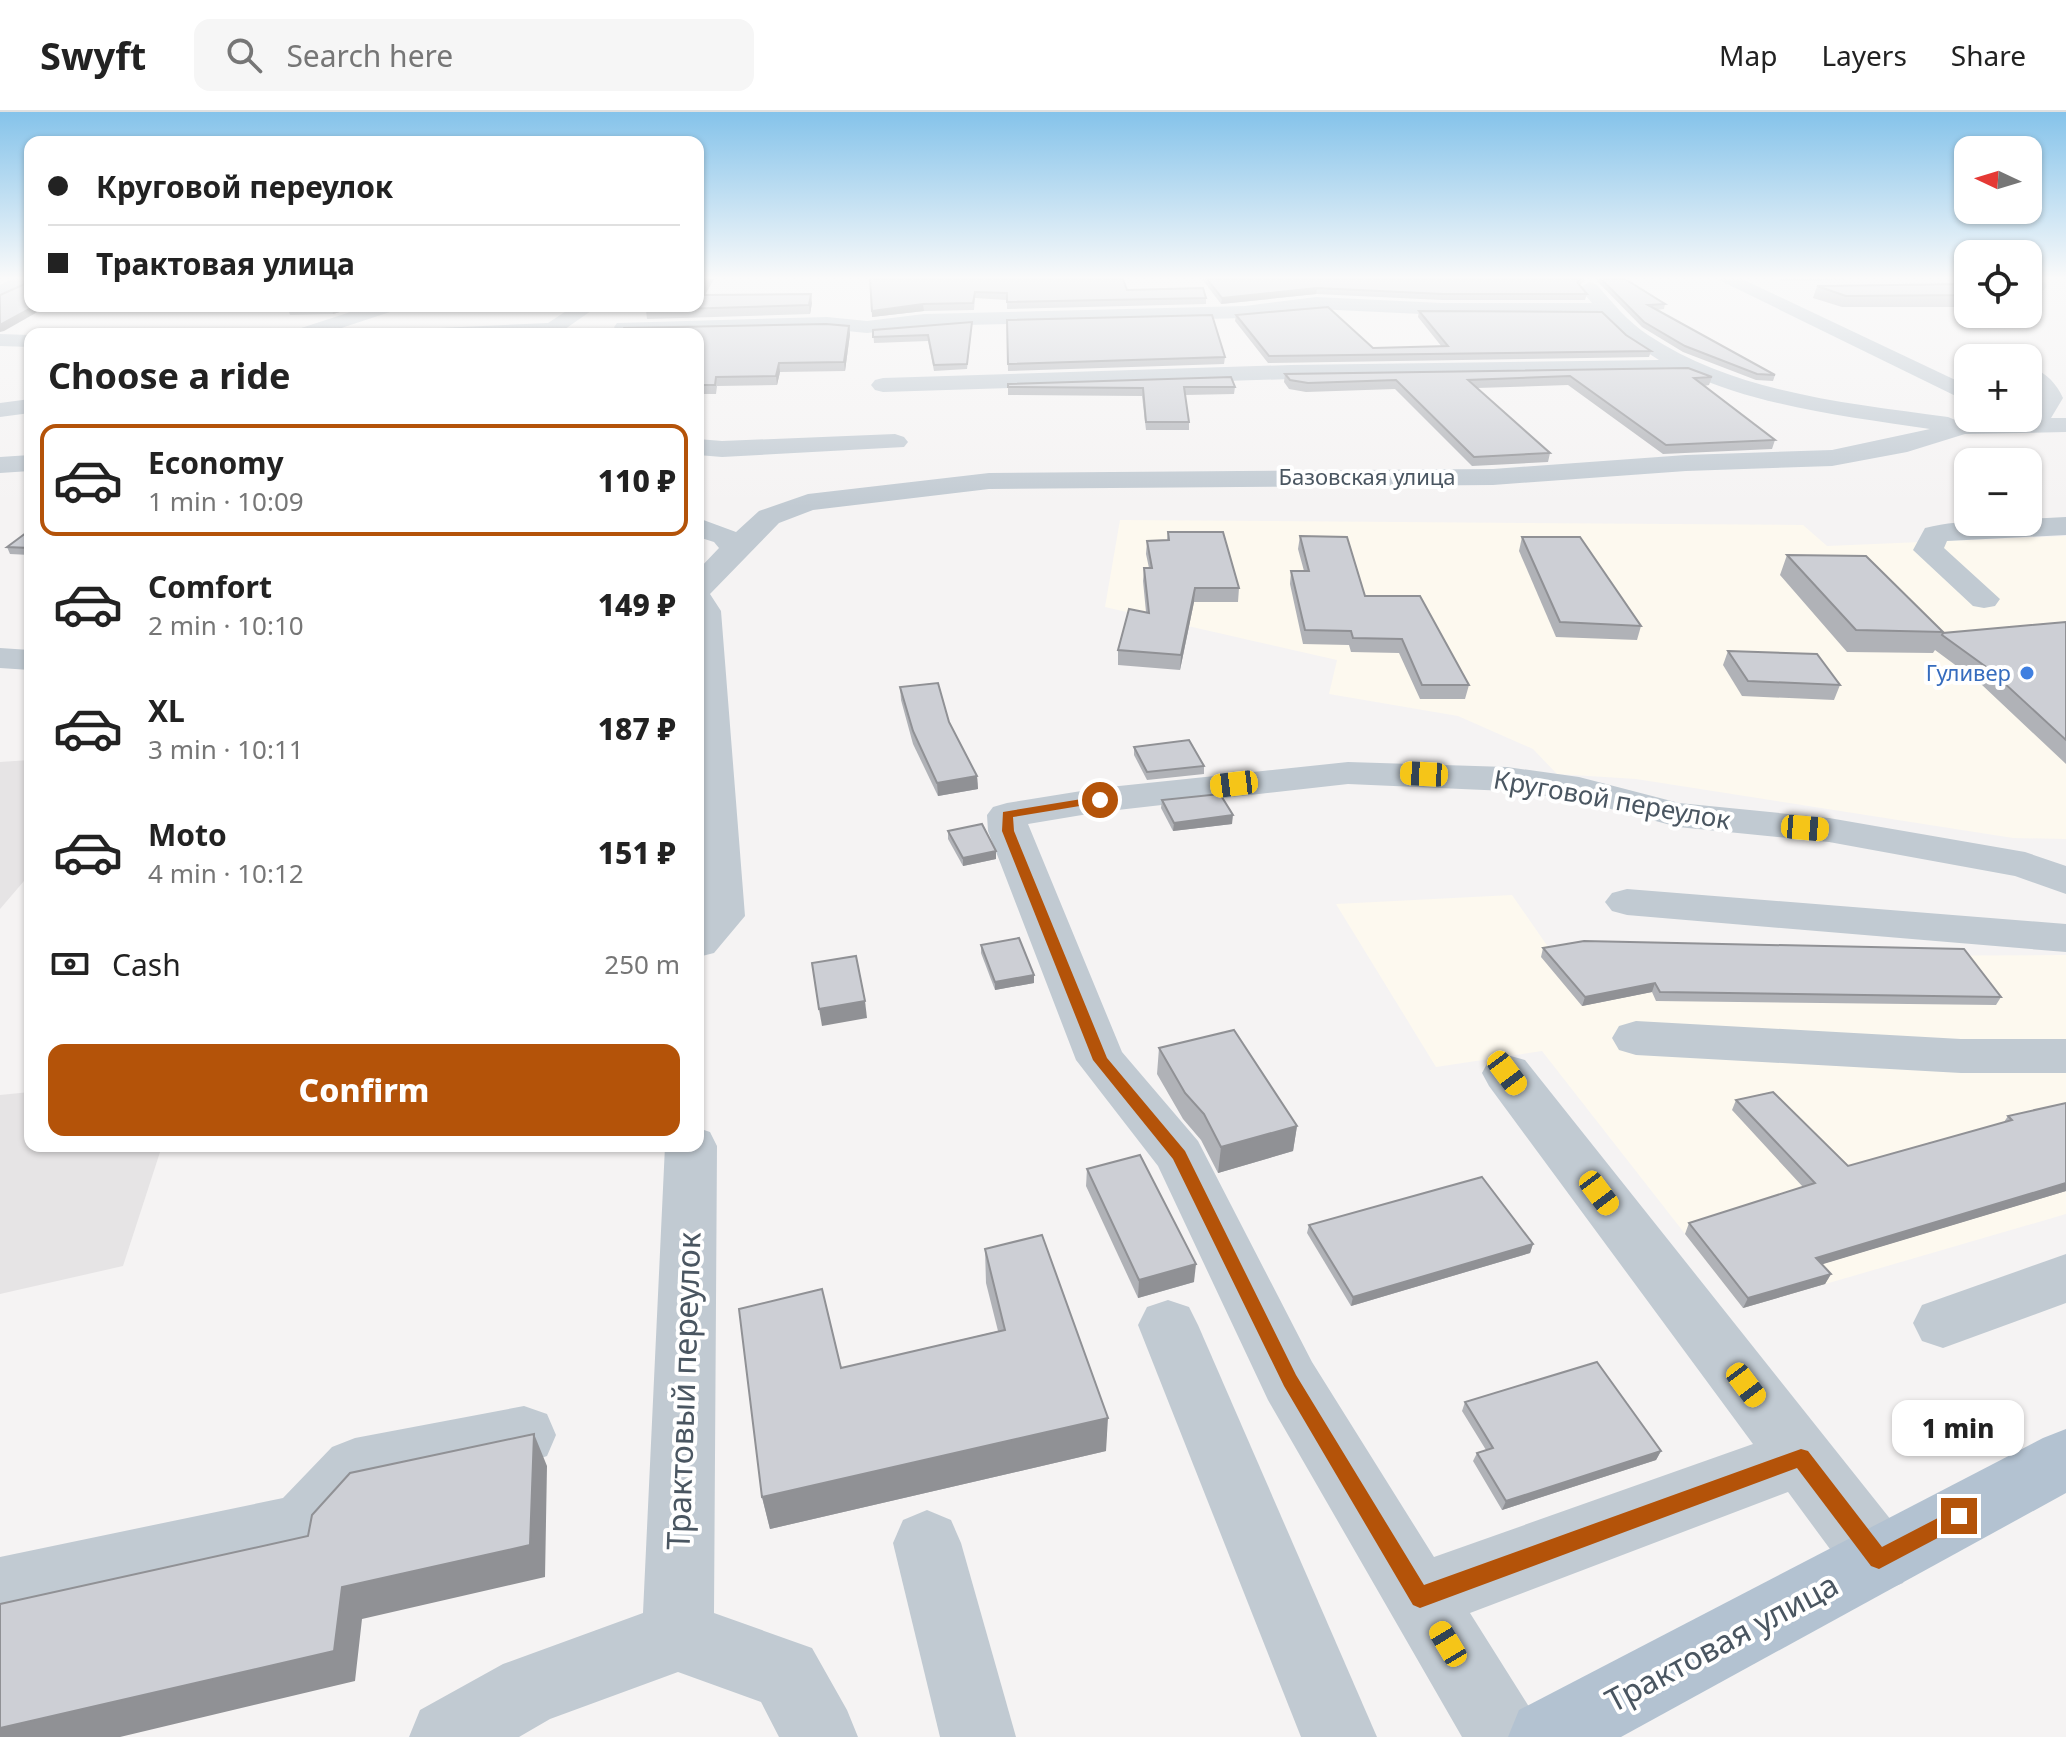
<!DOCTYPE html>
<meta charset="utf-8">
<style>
body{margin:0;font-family:"Noto Sans",sans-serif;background:#f6f6f6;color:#222;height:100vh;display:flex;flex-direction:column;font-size:30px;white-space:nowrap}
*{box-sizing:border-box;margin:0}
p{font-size:26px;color:#767676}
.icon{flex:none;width:44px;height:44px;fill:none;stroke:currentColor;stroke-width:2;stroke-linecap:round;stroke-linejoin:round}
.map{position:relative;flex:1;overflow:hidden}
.side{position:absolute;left:24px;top:216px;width:680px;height:824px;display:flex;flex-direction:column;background:#fff;border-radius:16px;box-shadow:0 2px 6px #0004}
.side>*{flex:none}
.guide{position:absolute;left:24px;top:24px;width:680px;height:176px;border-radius:16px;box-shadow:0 2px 6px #0004;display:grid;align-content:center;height:176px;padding:0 24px;background:#fff}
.needle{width:52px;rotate:274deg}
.fabs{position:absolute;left:1954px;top:24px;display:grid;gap:16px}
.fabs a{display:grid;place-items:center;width:88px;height:88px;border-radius:16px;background:#fff;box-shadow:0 2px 6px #0004;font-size:40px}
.end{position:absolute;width:36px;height:36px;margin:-18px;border:10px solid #b45309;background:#fff;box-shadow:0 0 0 4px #fff}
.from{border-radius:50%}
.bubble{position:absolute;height:56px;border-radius:16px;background:#fff;box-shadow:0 2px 6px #0004;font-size:26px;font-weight:800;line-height:56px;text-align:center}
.car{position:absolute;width:24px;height:48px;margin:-24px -12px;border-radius:10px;box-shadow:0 0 6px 2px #0007;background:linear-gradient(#f5c518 24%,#345 0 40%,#f5c518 0 76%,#345 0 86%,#f5c518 0)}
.guide b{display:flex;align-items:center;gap:28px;height:76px;font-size:30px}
.guide b+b{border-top:2px solid #e0e0e0}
.guide i{width:20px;height:20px;background:#222}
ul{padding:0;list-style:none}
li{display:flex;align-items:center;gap:24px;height:112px;margin:0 16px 12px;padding:0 8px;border:4px solid transparent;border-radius:16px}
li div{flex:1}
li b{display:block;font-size:30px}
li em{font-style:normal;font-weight:800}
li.selected{border-color:#b45309}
li>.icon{width:72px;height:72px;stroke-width:1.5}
h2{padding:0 24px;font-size:36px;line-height:96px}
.pay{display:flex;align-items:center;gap:20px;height:88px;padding:0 24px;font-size:30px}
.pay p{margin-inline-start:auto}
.cta{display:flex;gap:16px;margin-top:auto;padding:16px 24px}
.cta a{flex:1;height:92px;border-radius:16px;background:#b45309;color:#fff;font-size:32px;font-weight:800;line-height:92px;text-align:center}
header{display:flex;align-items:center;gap:48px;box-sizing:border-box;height:112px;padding:0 40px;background:#fff;border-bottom:2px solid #e0e0e0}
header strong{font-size:38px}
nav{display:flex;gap:44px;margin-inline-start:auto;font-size:28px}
.search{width:560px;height:72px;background:#f6f6f6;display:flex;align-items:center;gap:20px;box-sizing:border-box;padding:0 28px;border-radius:16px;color:#767676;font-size:30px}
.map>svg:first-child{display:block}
.commercial{fill:#fdf9ef}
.education{fill:#e6e4e5}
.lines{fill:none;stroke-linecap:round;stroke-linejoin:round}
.minor{fill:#c1cad2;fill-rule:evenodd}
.major{fill:#b3c2d1;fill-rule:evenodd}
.wall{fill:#b0b2b7}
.shaded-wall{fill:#909195}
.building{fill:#cdcfd5;stroke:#909195;stroke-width:2}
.route{fill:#b45309}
.shop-dot{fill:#3f7fe0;stroke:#fff;stroke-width:3}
.labels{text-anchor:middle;stroke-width:8;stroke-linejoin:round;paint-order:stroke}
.far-street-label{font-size:22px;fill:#4a5661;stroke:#fff}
.far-shop-label{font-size:22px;fill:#366cbe;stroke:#fff;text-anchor:end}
.street-label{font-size:26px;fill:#4a5661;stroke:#fff}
.near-street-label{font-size:32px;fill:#4a5661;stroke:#fff}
</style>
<header>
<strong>Swyft</strong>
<div class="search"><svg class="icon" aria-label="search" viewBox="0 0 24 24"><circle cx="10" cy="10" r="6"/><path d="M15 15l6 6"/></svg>Search here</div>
<nav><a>Map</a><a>Layers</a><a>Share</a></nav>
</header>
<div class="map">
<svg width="2066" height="1625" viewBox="0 0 2066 1625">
<rect width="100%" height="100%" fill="#f5f3f3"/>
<!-- commercial -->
<g class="commercial">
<path d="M1120,408L1803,413L1827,434L2066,424V727L2013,726L1636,667L1557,662L1533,637L1458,604L1329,582L1337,548L1105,495Z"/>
<path d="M1512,783L1555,845L2066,843V1102L1743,1196L1542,939L1436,955L1336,792Z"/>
</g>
<!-- education -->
<g class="education">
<path d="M30,648V762L0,797V650Z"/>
<path d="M30,980V1034H162L123,1154L0,1182V983Z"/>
</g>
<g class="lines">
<!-- minor -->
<g class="minor">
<path d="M11,167H30V173L0,187V173Z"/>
<path d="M1717,167H1742L1968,274V290Z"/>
<path d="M2028,168L2044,170L2047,174L2044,178L2028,180Z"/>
<path d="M1589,170L1596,172C1612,190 1628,210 1648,223C1736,281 1846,291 1948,305L1958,309L2026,306L2039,286L2028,273V255C2045,259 2056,271 2063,286L2051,306H2066V320L1965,322L1907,340L1832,354L1686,359L1493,373L989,377L813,398L779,411L710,482L721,499L745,804L714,841L698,845V804L701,801L698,458L719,436L714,430L698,425V406L736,420L759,399L808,382L989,361L1493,357L1686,343L1832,338L1930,317C1848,305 1763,295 1686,261L1291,267L883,280L875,278L871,273L875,268L883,266L1291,253L1659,248L1626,227L1602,203H1442L1316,197L1245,206L924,214L867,221L827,217L624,221L617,219L614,215L617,211L827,205L867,209L924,202L1245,194L1316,185L1442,191H1592L1579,176Z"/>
<path d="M369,194H399L396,198L323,222H291L295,218Z"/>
<path d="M574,194H598L558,222H429L440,216L548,211Z"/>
<path d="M0,222L30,223V235L0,234Z"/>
<path d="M1995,232L2003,234L2016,246H1991L1984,239Z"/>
<path d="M30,287V301L0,305V291Z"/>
<path d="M895,322L904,325L908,330L904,335L722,345L698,343V327L722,329Z"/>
<path d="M30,343V359L0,361V345Z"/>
<path d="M2066,405V423L1947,429L1944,436L2000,487L1995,494L1984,496L1973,494L1913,438L1925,416C1960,407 1991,410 2028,410V407Z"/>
<path d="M0,536L30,538V558L0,556Z"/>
<path d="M1348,650L1507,655L1579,665L1679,691L1829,706L2025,740L2066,754V782L2015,764L1829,730L1678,715L1577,688L1507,679L1348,672L1100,700L1028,712L1122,940L1198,1029L1312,1250L1434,1445L1753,1332L1489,974L1482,961L1489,948L1507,943L1525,948L1903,1423L1913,1447L1903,1471L1879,1481L1855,1471L1788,1380L1470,1501L1531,1598L1542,1625H1462L1268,1288L1158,1054L1076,948L988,719L987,703L993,695L1007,691L1100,676Z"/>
<path d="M1627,777L2066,812V840L1627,803L1612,799L1605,790L1612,781Z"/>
<path d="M1636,909L1961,927H2066V961H1961L1636,943L1619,938L1612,926L1619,914Z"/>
<path d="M698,1016L710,1020L717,1034L714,1501L812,1536L847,1598L858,1625H779L761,1590L678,1560L550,1607L519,1625H409L420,1598L503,1552L643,1501L665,1034H698Z"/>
<path d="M2066,1142V1191L1943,1236L1922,1229L1913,1211L1922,1193Z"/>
<path d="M1168,1188L1189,1195L1198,1213L1377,1625H1301L1138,1213L1147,1195Z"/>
<path d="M524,1294L547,1302L556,1323L547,1344L524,1352L374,1383L326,1438L302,1447L0,1515V1445L283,1386L332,1335L355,1326Z"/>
<path d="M927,1398L951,1408L961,1431L1016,1625H940L893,1431L903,1408Z"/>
</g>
<!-- major -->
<path class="major" d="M2066,1317V1381L1621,1625H1508L1519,1598L2043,1326Z"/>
</g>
<!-- wall -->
<g class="wall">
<path d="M698,167H714L705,183L812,191L810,202L647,207L646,198Z"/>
<path d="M870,167L1127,178L1206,186V192L1007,197V188L975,186L974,198L924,199L872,205Z"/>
<path d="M1202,167H1585L1584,169L1580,173L1587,182L1585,188H1442L1316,182L1221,192Z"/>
<path d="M1597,167H1625L1665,192L1664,197L1656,198L1775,263L1773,269L1756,268L1683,240L1642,215L1597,169Z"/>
<path d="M1779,167H1869L1782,169Z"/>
<path d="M1968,172V195H1842L1813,186L1817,174Z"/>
<path d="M287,194H349L343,199L333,202L290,203Z"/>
<path d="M1419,199L1626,223L1651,239L1649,245L1268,251L1235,209L1236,203L1373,236L1442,235L1418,205Z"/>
<path d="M1007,208L1225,245L1224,252L1008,259Z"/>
<path d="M972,210L967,257L934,259L928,229L874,231L873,218Z"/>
<path d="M849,214L850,222L845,259L780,260L777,273L717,274L716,282H698V222Z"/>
<path d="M1285,262L1712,265L1709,273L1704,274L1775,328L1772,337L1663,342L1568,273L1477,276L1550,341L1548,350L1472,354L1395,277L1306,280L1289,277L1284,270Z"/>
<path d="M1008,272L1235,275L1234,282L1185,283L1189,310V318H1146L1142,284L1008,283Z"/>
<path d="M30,418V443L10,442L7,435Z"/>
<path d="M1168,420L1239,476L1238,490H1194L1180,558L1118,553V538L1146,500L1143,469L1144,456H1149L1146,442L1147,429L1167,428Z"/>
<path d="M1300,424L1365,484L1469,573L1465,587H1420L1399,541L1351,540L1349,533L1303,532L1290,472L1291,459H1304L1298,437Z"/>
<path d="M1522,425L1641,514L1637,528L1556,525L1519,439Z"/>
<path d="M1787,443L1866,444L1943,521L2066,510V652L1981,572L1935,538L1933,541L1847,540L1780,463Z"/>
<path d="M1728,539L1840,573L1834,588L1742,584L1723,553Z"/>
<path d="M900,575L977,664L978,677L938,684L913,632L901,588Z"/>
<path d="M1134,635L1204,654V662L1147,668L1134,643Z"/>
<path d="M1162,688L1232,712L1173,719L1161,696Z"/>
<path d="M948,719L996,747L963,754L948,727Z"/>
<path d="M981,833L1034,871L995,878L981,841Z"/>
<path d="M1543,836L2001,885L1996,893L1656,889L1652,880L1582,894L1541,845Z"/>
<path d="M1159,936L1297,1014L1293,1039L1218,1061L1201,1028L1183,1007L1157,962Z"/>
<path d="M1736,988L1848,1054L2004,1010L2008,1004L2066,991V1079L1822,1152L1831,1162L1825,1172L1743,1196L1685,1122L1689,1111L1803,1075L1732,998Z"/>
<path d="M1087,1057L1194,1170L1138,1186L1086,1074Z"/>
<path d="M1309,1113L1533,1132L1530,1141L1351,1194L1307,1121Z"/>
<path d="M985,1137L1106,1339L770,1417L762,1385L841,1256L998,1219L986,1171Z"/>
<path d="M1465,1290L1661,1339L1656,1348L1502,1398L1473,1349L1477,1341L1486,1338L1462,1299Z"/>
</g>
<!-- shaded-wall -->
<g class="shaded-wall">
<path d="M707,167H714L699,192L698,182Z"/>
<path d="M1317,176L1316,182L1221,192L1222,186Z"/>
<path d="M811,182L812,191L810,202L809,193Z"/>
<path d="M923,192L924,199L872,205V199Z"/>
<path d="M35,194H48L4,219L0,220V213Z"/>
<path d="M331,194H349L343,199L333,202Z"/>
<path d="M849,214L850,222L845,259L844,250Z"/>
<path d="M779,251L780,260L777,273L776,264Z"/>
<path d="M1195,476L1194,490L1180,558L1181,543Z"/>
<path d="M977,664L978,677L938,684L937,671Z"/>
<path d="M1233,703L1232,712L1173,719L1174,711Z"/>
<path d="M996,739V747L963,754V746Z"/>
<path d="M1034,863V871L995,878V870Z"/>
<path d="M1655,871L1652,880L1582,894L1585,885Z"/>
<path d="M865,889L867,906L822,914L819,897Z"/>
<path d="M1297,1014L1293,1039L1218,1061L1221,1035Z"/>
<path d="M2066,1071V1079L1810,1156L1816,1146Z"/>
<path d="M1533,1132L1530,1141L1351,1194L1353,1185Z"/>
<path d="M1196,1152L1194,1170L1138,1186L1139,1168Z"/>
<path d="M1831,1162L1825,1172L1743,1196L1748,1186Z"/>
<path d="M1108,1306L1106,1339L770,1417L762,1385Z"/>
<path d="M534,1322L547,1354L545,1465L362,1507L355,1569L120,1625H0V1616L342,1475Z"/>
<path d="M1661,1339L1656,1348L1502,1398L1506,1389Z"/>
</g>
<!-- building -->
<g class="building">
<path d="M29,167L30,194H35L0,213V183L29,170Z"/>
<path d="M698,167H707L698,182Z"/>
<path d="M870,167H1123L1127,178L1203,176L1206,186L1007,190V181L975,180L973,191L923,192L872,199Z"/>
<path d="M1207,167H1581L1577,170L1587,182H1443L1317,176L1222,186Z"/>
<path d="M1601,167H1625L1665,192L1648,193L1775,263L1757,262L1685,234L1644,210Z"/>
<path d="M1968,172V183L1846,184L1817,174Z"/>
<path d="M811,182L809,193L646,198L648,194H698V183Z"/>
<path d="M1328,195L1373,236L1448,234L1419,199L1602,200L1626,223L1651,239L1269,244L1236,203Z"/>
<path d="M1212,203L1225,245L1008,252L1007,208Z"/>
<path d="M972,210L967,252L934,253L928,223L873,225V218Z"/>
<path d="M826,212L849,214L844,250L779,251L776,264L716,265L715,273H698V222H621L624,216Z"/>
<path d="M1688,256L1712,265L1694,266L1775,328L1666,333L1570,264L1468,268L1550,341L1474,345L1396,268L1308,271L1290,268L1285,262Z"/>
<path d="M1231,265L1235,275H1184L1189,310H1146L1143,276L1008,275V272Z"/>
<path d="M30,418V436L7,435Z"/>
<path d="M1168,420H1223L1239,476H1195L1181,543L1118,538L1129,497L1149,501L1144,456H1152L1147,429L1169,428Z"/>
<path d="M1300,424L1347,425L1365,484H1420L1469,573H1422L1402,527L1353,526L1351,519L1305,518L1291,459H1309Z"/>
<path d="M1522,425H1580L1641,514L1560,510Z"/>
<path d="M1787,443L1866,444L1943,520L1856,518Z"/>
<path d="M2066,510V628L1989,557L1942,523L1943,521Z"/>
<path d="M1728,539L1817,542L1840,573L1748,569Z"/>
<path d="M938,571L949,610L977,664L937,671L913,619L900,575Z"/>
<path d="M1189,628L1204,654L1147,660L1134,635Z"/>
<path d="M1220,682L1233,703L1174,711L1162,688Z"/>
<path d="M982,712L996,739L963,746L948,719Z"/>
<path d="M1019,826L1034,863L995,870L981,833Z"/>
<path d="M1584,829L1964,837L2001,885L1660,880L1655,871L1585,885L1543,836Z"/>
<path d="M856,844L865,889L819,897L812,851Z"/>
<path d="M1234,918L1297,1014L1221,1035L1204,1002L1185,981L1159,936Z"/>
<path d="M1773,980L1848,1054L2012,1008L2008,1004L2066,991V1071L1816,1146L1831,1162L1748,1186L1689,1111L1815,1071L1736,988Z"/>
<path d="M1140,1043L1196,1152L1139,1168L1087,1057Z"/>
<path d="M1482,1065L1533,1132L1353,1185L1309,1113Z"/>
<path d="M1042,1123L1108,1306L762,1385L739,1197L822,1177L841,1256L1005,1218L985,1137Z"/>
<path d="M1597,1250L1661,1339L1506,1389L1477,1341L1493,1336L1465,1290Z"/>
<path d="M534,1322L530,1433L342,1475L334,1539L0,1616V1492L308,1424L312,1403L350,1361Z"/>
</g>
<!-- sky -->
<linearGradient id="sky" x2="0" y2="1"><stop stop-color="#85c3ea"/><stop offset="0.42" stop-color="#fafafa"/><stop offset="1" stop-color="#fafafa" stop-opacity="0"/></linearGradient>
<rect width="2066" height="395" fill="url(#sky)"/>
<!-- route -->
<path class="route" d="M1100,684L1106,688L1104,690L1013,705L1014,719L1107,946L1185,1039L1296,1263L1424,1473L1801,1337L1808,1339L1882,1435L1959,1395L1966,1398L1969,1404L1966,1411L1879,1457L1871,1454L1797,1356L1420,1496L1413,1493L1284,1274L1173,1047L1093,948L1002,719L1003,700Z"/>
<!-- markers -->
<circle class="shop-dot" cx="2027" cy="561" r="8"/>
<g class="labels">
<!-- far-street labels -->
<g class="far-street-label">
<text x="1367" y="373">Базовская улица</text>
</g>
<!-- far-shop labels -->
<g class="far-shop-label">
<text x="2011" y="569">Гуливер</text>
</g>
<!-- street labels -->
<g class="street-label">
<text transform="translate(1612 688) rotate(10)" y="9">Круговой переулок</text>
</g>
<!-- near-street labels -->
<g class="near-street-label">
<text transform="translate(684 1279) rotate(-88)" y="11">Трактовый переулок</text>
<text transform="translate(1722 1531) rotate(-28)" y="11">Трактовая улица</text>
</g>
</g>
</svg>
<div class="fabs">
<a><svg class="needle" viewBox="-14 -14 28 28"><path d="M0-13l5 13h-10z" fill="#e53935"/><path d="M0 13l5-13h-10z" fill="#767676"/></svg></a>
<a><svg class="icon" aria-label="locate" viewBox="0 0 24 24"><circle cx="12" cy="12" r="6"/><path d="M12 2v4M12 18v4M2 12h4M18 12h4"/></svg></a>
<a>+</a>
<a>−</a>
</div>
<i class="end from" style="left:1100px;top:688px"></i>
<i class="end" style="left:1959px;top:1404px"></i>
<div class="bubble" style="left:1892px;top:1288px;width:132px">1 min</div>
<i class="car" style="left:1424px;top:662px;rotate:273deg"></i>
<i class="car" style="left:1234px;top:672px;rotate:263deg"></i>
<i class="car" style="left:1805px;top:716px;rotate:95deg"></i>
<i class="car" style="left:1507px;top:961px;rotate:143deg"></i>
<i class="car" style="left:1599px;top:1081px;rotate:143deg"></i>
<i class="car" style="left:1746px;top:1273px;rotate:143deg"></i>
<i class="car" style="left:1448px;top:1532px;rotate:329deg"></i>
<div class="guide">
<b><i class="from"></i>Круговой переулок</b>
<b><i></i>Трактовая улица</b>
</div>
<section class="side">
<h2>Choose a ride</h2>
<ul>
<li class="selected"><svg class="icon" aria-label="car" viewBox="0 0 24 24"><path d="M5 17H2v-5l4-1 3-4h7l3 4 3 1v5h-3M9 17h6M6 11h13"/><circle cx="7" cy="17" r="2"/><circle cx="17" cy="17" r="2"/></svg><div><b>Economy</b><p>1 min · 10:09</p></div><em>110 ₽</em></li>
<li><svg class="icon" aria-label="car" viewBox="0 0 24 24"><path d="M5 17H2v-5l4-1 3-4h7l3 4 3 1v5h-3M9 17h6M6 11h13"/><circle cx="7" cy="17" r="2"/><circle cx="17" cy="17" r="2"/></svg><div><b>Comfort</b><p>2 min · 10:10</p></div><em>149 ₽</em></li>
<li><svg class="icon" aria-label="car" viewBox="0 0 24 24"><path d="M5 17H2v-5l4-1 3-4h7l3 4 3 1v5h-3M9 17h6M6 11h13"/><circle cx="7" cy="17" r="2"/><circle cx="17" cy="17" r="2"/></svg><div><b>XL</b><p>3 min · 10:11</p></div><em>187 ₽</em></li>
<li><svg class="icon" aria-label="car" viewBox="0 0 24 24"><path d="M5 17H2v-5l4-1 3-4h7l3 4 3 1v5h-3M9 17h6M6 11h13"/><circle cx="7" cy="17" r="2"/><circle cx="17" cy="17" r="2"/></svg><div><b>Moto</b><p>4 min · 10:12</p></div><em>151 ₽</em></li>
</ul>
<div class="pay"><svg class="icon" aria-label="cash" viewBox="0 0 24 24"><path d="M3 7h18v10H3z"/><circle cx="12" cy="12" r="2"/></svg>Cash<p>250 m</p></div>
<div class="cta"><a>Confirm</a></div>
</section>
</div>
